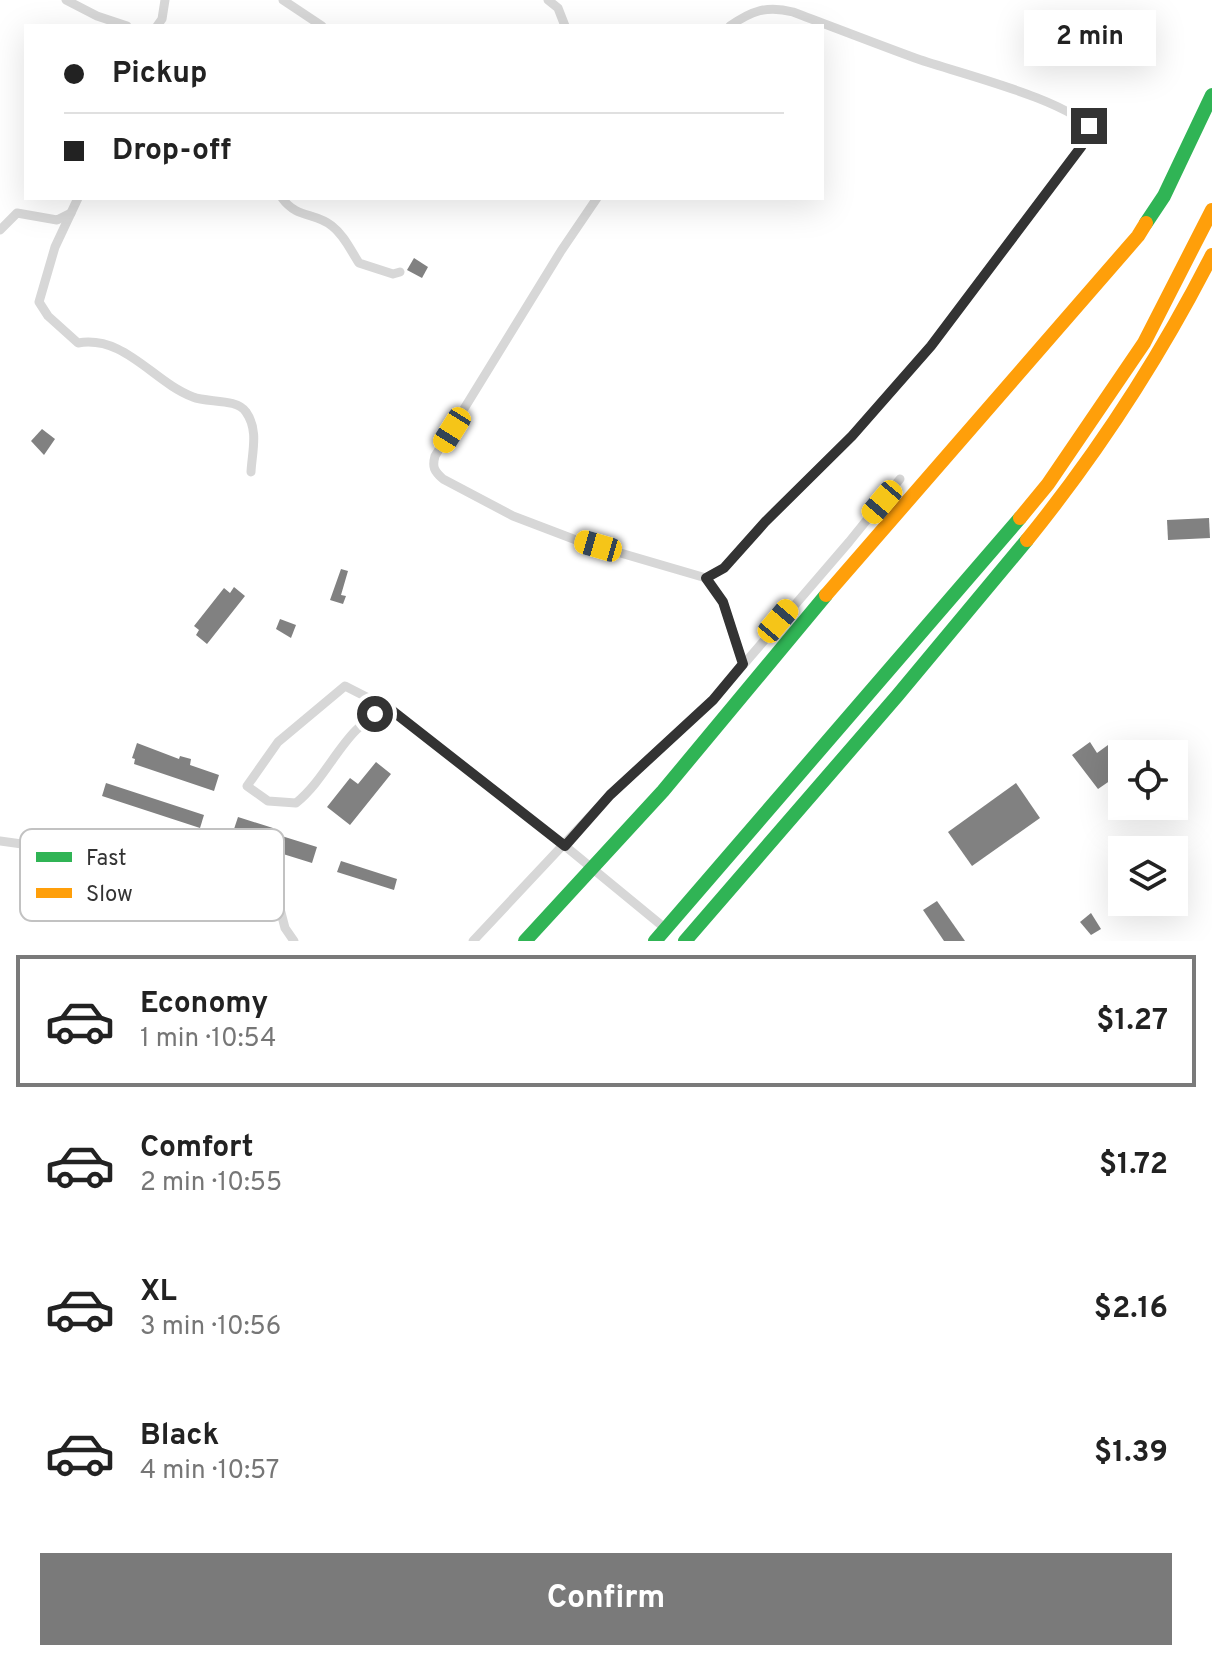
<!DOCTYPE html>
<meta charset="utf-8">
<style>
body{margin:0;font-family:Overpass,sans-serif;background:#f2f2f2;color:#222;height:100vh;display:flex;flex-direction:column;font-size:30px;white-space:nowrap}
*{box-sizing:border-box;margin:0}
p{font-size:26px;color:#767676}
.icon{flex:none;width:44px;height:44px;fill:none;stroke:currentColor;stroke-width:2;stroke-linecap:round;stroke-linejoin:round}
.map{position:relative;height:941px;overflow:hidden}
.panel{display:flex;flex-direction:column;background:#fff;flex:1}
.panel>*{flex:none}
.hud{position:absolute;left:24px;top:24px;width:800px;height:176px;border-radius:0px;box-shadow:0 8px 32px #0002;display:grid;align-content:center;height:176px;padding:0 40px;background:#fff}
.controls{position:absolute;left:1108px;top:740px;display:grid;gap:16px}
.controls a{display:grid;place-items:center;width:80px;height:80px;border-radius:0px;background:#fff;box-shadow:0 8px 32px #0002;font-size:40px}
.end{position:absolute;width:36px;height:36px;margin:-18px;border:10px solid #333;background:#fff;box-shadow:0 0 0 4px #fff}
.from{border-radius:50%}
.bubble{position:absolute;height:56px;border-radius:0px;background:#fff;box-shadow:0 8px 32px #0002;font-size:26px;font-weight:700;line-height:56px;text-align:center}
.car{position:absolute;width:24px;height:48px;margin:-24px -12px;border-radius:10px;box-shadow:0 0 6px 2px #0007;background:linear-gradient(#f5c518 24%,#345 0 40%,#f5c518 0 76%,#345 0 86%,#f5c518 0)}
.hud b{display:flex;align-items:center;gap:28px;height:76px;font-size:30px}
.hud b+b{border-top:2px solid #e0e0e0}
.hud i{width:20px;height:20px;background:#222}
ul{padding:14px 0 0;list-style:none}
li{display:flex;align-items:center;gap:24px;height:132px;margin:0 16px 12px;padding:0 24px;border:4px solid transparent;border-radius:0px}
li div{flex:1}
li b{display:block;font-size:30px}
li em{font-style:normal;font-weight:700}
li.active{border-color:#7a7a7a}
li>.icon{width:72px;height:72px;stroke-width:1.5}
.action{display:flex;gap:16px;margin-top:auto;padding:16px 40px}
.action a{flex:1;height:92px;border-radius:0px;background:#7a7a7a;color:#fff;font-size:32px;font-weight:700;line-height:92px;text-align:center}
.map>svg:first-child{display:block}
.building{fill:#818181}
.lines{fill:none;stroke-linecap:round;stroke-linejoin:round}
.street{stroke:#d7d7d7;stroke-width:9}
.fast{stroke:#30b455;stroke-width:14}
.slow{stroke:#ff9f0a;stroke-width:14}
.route{stroke:#333;stroke-width:10}
.key{fill:#fff;stroke:#c2c2c2;stroke-width:2}
.key-label{font-size:22px;fill:#333}
</style>
<div class="map">
<svg width="1212" height="941" viewBox="0 0 1212 941">
<rect width="100%" height="100%" fill="#fff"/>
<!-- building -->
<g class="building">
<path d="M414,258L428,267L422,278L407,270Z"/>
<path d="M42,429L55,439L44,455L31,441Z"/>
<path d="M1209,518L1210,538L1168,540L1167,520Z"/>
<path d="M341,569L348,571L341,595L346,596L343,604L330,600Z"/>
<path d="M234,587L245,596L207,644L196,635L199,630L194,626L224,588L230,593Z"/>
<path d="M280,619L296,625L291,638L276,629Z"/>
<path d="M1090,742L1097,753L1108,745L1122,767L1111,774L1114,778L1098,789L1072,755Z"/>
<path d="M137,743L179,759L180,756L191,759L190,765L219,775L214,791L134,764L135,759L132,758Z"/>
<path d="M376,762L391,774L350,825L327,807L350,778L358,784Z"/>
<path d="M106,783L204,815L200,828L102,796Z"/>
<path d="M1016,783L1040,818L972,866L948,832Z"/>
<path d="M238,817L273,828L272,833L317,847L312,863L231,838Z"/>
<path d="M341,861L397,879L394,890L337,872Z"/>
<path d="M937,901L965,941H944L923,910Z"/>
<path d="M1091,913L1101,929L1091,935L1080,922Z"/>
</g>
<g class="lines">
<!-- street -->
<g class="street">
<path d="M66,0L97,16L127,26"/>
<path d="M283,0L322,26"/>
<path d="M548,0L558,8L565,26"/>
<path d="M157,26L162,19L165,0"/>
<path d="M78,198L55,247L39,302L48,316L78,343C125,335 153,382 193,397C207,403 237,398 246,412C259,430 252,452 251,472"/>
<path d="M282,198C297,219 315,212 332,226C344,235 351,251 359,263L393,274L400,272"/>
<path d="M597,198L561,251L435,456C432,467 434,471 443,479L513,516L576,540L706,578L723,602L743,664"/>
<path d="M0,230L17,213L57,220L71,213"/>
<path d="M706,578L724,568L765,522L852,436L931,346L1081,147L1090,131C1079,102 947,70 915,58C874,43 833,27 793,12C767,5 751,11 730,26"/>
<path d="M390,709C344,723 332,774 296,803L268,801L247,786L278,742L345,686L390,709L565,846L666,929"/>
<path d="M0,841L166,864L200,880H252L272,890L279,905L285,928L294,941"/>
<path d="M473,941L610,795L713,700L849,542L900,479"/>
</g>
<!-- fast -->
<g class="fast">
<path d="M1146,223L1164,196L1212,95"/>
<path d="M525,941L663,791L826,595"/>
<path d="M655,941L1020,518"/>
<path d="M685,941L897,696L1027,540"/>
</g>
<!-- slow -->
<g class="slow">
<path d="M1020,518L1048,484L1144,343L1212,210"/>
<path d="M1027,540C1099,451 1160,357 1212,255"/>
<path d="M826,595L1138,236L1146,223"/>
</g>
</g>
<g class="lines">
<!-- route -->
<path class="route" d="M375,714L390,709L565,846L610,795L713,700L743,664L723,602L706,578L724,568L765,522L852,436L931,346L1081,147L1090,131L1089,126"/>
</g>
<!-- legend -->
<rect x="20" y="829" width="264" height="92" rx="12" class="key"/>
<rect x="36" y="852" width="36" height="10" fill="#30b455"/>
<rect x="36" y="888" width="36" height="10" fill="#ff9f0a"/>
<g class="key-label">
<text x="86" y="865">Fast</text>
<text x="86" y="901">Slow</text>
</g>
</svg>
<div class="controls">
<a><svg class="icon" aria-label="locate" viewBox="0 0 24 24"><circle cx="12" cy="12" r="6"/><path d="M12 2v4M12 18v4M2 12h4M18 12h4"/></svg></a>
<a><svg class="icon" aria-label="layers" viewBox="0 0 24 24"><path d="M12 4l9 5-9 5-9-5zM3 14l9 5 9-5"/></svg></a>
</div>
<i class="end from" style="left:375px;top:714px"></i>
<i class="end" style="left:1089px;top:126px"></i>
<div class="bubble" style="left:1024px;top:10px;width:132px">2 min</div>
<i class="car" style="left:452px;top:430px;rotate:212deg"></i>
<i class="car" style="left:882px;top:502px;rotate:220deg"></i>
<i class="car" style="left:598px;top:546px;rotate:286deg"></i>
<i class="car" style="left:778px;top:621px;rotate:40deg"></i>
<div class="hud">
<b><i class="from"></i>Pickup</b>
<b><i></i>Drop-off</b>
</div>
</div>
<section class="panel">
<ul>
<li class="active"><svg class="icon" aria-label="car" viewBox="0 0 24 24"><path d="M5 17H2v-5l4-1 3-4h7l3 4 3 1v5h-3M9 17h6M6 11h13"/><circle cx="7" cy="17" r="2"/><circle cx="17" cy="17" r="2"/></svg><div><b>Economy</b><p>1 min · 10:54</p></div><em>$1.27</em></li>
<li><svg class="icon" aria-label="car" viewBox="0 0 24 24"><path d="M5 17H2v-5l4-1 3-4h7l3 4 3 1v5h-3M9 17h6M6 11h13"/><circle cx="7" cy="17" r="2"/><circle cx="17" cy="17" r="2"/></svg><div><b>Comfort</b><p>2 min · 10:55</p></div><em>$1.72</em></li>
<li><svg class="icon" aria-label="car" viewBox="0 0 24 24"><path d="M5 17H2v-5l4-1 3-4h7l3 4 3 1v5h-3M9 17h6M6 11h13"/><circle cx="7" cy="17" r="2"/><circle cx="17" cy="17" r="2"/></svg><div><b>XL</b><p>3 min · 10:56</p></div><em>$2.16</em></li>
<li><svg class="icon" aria-label="car" viewBox="0 0 24 24"><path d="M5 17H2v-5l4-1 3-4h7l3 4 3 1v5h-3M9 17h6M6 11h13"/><circle cx="7" cy="17" r="2"/><circle cx="17" cy="17" r="2"/></svg><div><b>Black</b><p>4 min · 10:57</p></div><em>$1.39</em></li>
</ul>
<div class="action"><a>Confirm</a></div>
</section>
